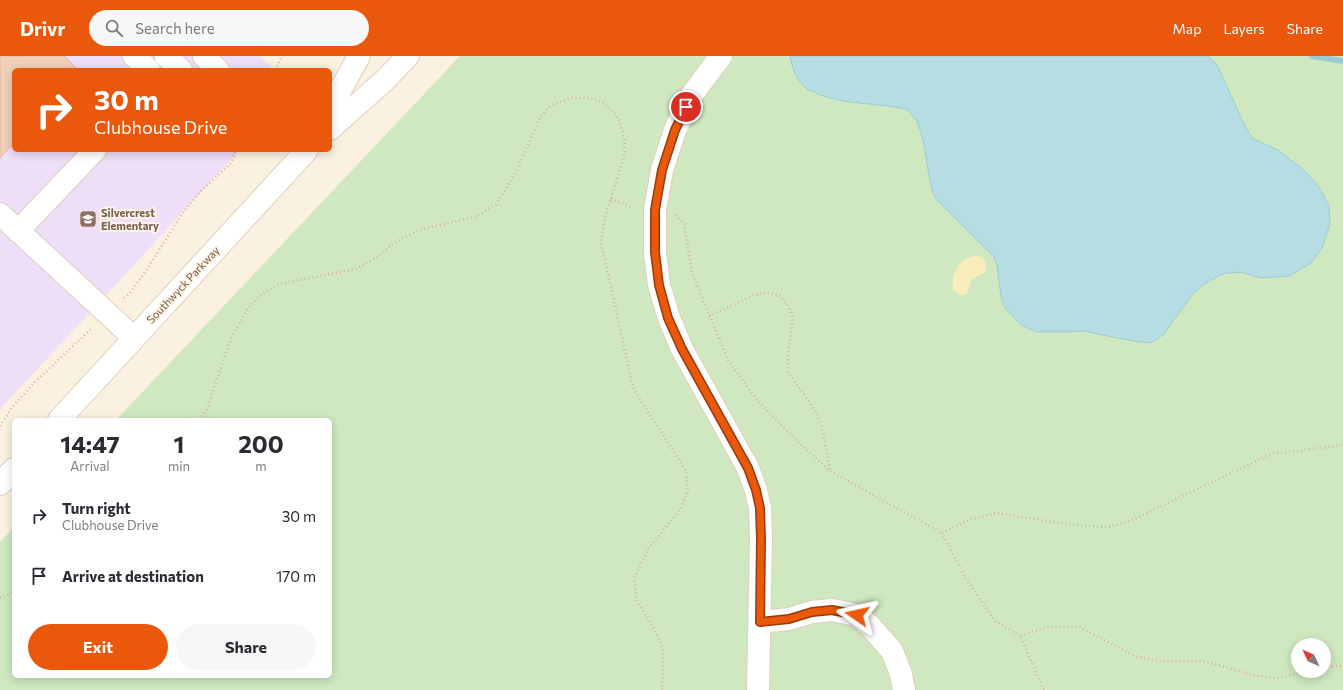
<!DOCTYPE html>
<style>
:root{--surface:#fff;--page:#f7f7f7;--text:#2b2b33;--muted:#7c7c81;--accent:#ea580c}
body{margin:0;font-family:Commissioner,sans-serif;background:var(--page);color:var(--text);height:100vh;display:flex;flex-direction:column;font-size:15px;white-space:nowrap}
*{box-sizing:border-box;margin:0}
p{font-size:13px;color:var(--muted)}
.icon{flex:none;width:22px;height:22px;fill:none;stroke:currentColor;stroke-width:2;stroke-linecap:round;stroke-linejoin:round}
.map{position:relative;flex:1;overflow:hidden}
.drawer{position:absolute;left:12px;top:362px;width:320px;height:260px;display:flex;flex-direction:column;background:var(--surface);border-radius:6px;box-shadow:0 2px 10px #0003}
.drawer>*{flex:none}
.hud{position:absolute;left:12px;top:12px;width:320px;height:84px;border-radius:6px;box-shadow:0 2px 10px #0003;background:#ea580c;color:#fff;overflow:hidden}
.needle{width:26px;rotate:314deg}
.tools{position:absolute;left:1291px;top:582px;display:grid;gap:8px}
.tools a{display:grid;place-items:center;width:40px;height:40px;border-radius:50%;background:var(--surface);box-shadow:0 2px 10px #0003;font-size:20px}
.pin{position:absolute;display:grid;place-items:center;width:34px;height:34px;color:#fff;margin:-17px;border:2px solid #fff;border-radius:50%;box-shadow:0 1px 4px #0007}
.me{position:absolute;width:44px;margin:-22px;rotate:281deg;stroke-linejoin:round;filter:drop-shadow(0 0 3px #0008)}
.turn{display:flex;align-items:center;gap:14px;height:84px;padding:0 16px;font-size:18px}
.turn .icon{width:52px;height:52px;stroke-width:2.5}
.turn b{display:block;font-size:28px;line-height:34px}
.eta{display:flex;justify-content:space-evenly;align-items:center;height:68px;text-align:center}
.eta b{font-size:24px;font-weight:700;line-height:28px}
.button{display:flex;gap:8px;margin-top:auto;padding:8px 16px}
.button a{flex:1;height:46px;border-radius:24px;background:var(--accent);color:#fff;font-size:16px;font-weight:700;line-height:46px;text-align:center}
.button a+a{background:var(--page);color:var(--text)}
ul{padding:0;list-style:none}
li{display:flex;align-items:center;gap:12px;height:60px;padding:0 16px}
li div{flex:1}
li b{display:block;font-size:15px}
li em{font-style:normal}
header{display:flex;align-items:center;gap:24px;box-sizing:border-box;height:56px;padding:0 20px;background:var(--accent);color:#fff}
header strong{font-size:19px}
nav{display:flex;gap:22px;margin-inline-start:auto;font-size:14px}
.search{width:280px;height:36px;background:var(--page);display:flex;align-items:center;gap:10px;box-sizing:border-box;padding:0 14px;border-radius:22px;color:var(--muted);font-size:15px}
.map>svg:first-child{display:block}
.education{fill:#eedef7}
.green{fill:#cfe8c0;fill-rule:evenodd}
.sand{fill:#faedbc}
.water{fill:#b6dce4;stroke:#9dcbd5}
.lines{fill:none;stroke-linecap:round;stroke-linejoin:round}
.stream{stroke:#9dcbd5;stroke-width:6}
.building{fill:#f0d0b9;stroke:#e2b79a}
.minor-casing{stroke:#dfcebd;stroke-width:24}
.path{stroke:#d4b39d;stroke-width:2.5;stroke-dasharray:1 3;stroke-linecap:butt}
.minor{stroke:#fff;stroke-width:22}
.route-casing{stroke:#983908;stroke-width:10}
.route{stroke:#ea580c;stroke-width:7}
.labels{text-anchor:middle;stroke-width:4;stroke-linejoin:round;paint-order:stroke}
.education-label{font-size:11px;font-weight:bold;fill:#785e54;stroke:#fff5e6;text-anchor:start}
.street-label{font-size:11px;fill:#715849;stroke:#fff5e6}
</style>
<header>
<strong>Drivr</strong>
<div class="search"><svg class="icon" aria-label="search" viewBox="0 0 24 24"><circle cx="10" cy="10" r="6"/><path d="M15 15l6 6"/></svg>Search here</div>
<nav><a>Map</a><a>Layers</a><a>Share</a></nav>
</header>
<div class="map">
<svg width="1343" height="634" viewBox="0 0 1343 634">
<rect width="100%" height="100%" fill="#fbf1e1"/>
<path class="education" d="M0,0H260L275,14H14V94H239L113,232L0,353Z"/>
<path class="green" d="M460,0H1343V634H0V486L14,471V620H330V364H116ZM1298,589H1324V615H1298Z"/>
<path class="sand" d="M976,200L982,201L986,206V215L982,218L972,223C967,232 968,249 953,233C951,217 959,202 976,200Z"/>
<path class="water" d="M790,0H1208L1217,9L1244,68L1252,82L1278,94L1305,115L1319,131L1329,150L1330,168L1322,192L1311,207L1289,220L1261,222L1240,216L1222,218L1203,229L1192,239L1164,278L1151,287L1133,285L1083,275L1065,276H1036L1021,269L1005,252L1001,241L997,209L994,201L935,142C926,119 927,87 917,66C914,61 910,57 907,53C878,47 846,49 818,38C815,36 810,35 807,33C798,27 791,10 790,0Z"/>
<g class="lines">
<path class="stream" d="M1312,0L1343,5"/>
</g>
<path class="building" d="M0,0H64L78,14H14V86L0,102Z"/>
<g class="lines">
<defs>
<g id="minor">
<path d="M134,0L149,14"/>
<path d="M166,0L181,14"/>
<path d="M204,0L218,14"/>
<path d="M721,0L691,40L675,74L662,114L655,154V196L659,229L669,262L682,293L748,412L756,434L760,452L761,483L758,634"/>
<path d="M330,53L359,0"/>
<path d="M330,73L385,24L408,0"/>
<path d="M0,158L134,282"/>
<path d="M18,175L95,94"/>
<path d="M59,364L307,94"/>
<path d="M0,428L14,413"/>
<path d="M760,566L789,563L812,556L832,554L857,559L870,570L892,595L901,618L904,634"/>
</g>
</defs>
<use href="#minor" class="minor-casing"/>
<g class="path">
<path d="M275,14L282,0"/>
<path d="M611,143L633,152"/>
<path d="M676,159L684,167L692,217L728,304L757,344L797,385L830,415L942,477"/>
<path d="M124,242L129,238L144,218L182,158L201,135L231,107L236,94"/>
<path d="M709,260L752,240L766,236L780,240L789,251L793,262L788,297V316L816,356L822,371L830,415"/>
<path d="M200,364L207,353L231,282L249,251L262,238L279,228L356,213L375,202L397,185L420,174L477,160L496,148L504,136L517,113L541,60L552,49L572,42H590L601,46L611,53L619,63L625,85L624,101L605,161L601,186L633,332L686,415L688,434L680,454L649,492L634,522L637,545L655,574L663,594L662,634"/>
<path d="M0,370L14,349L35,326L92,272"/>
<path d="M0,542L14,537"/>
<path d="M1020,580L995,565L966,523L942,477L971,463L998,457L1071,469L1110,471L1134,463L1271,398L1343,389"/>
<path d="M1324,611L1343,610"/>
<path d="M1044,634L1020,580L1047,571H1080L1135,600L1158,605H1203L1257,620L1279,622L1306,615"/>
</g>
<use href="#minor" class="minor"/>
</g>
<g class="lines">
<defs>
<path id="route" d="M686,51L675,74L662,114L655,154V196L659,229L668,262L682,293L748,412L756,434L760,452L761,483L760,566L789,563L812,556L832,554L857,559"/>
</defs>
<use href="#route" class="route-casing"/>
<use href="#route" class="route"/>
</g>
<defs>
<symbol id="school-square" viewBox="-11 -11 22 22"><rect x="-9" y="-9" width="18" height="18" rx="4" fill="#8d6e63" stroke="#fff5e6"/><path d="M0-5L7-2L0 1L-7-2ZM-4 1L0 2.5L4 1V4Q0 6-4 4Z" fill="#fff"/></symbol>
</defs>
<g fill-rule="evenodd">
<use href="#school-square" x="78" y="153" width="20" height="20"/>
</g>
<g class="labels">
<g class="education-label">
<text x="101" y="161">Silvercrest<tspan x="101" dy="13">Elementary</tspan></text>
</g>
<g class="street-label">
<text transform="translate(183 229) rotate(-47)" y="4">Southwyck Parkway</text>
</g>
</g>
</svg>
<div class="tools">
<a><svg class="needle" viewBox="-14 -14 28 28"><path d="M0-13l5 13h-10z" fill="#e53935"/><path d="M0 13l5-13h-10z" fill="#7c7c81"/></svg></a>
</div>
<div class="pin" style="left:686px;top:51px;background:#d93025"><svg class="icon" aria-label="arrive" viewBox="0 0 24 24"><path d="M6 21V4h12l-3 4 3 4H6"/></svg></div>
<svg class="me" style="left:857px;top:559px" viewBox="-20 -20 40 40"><path d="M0-17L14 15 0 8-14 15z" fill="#ea580c" stroke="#fff" stroke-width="4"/></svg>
<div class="hud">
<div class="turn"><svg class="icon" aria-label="right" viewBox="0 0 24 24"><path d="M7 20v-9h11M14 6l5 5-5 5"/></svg><div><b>30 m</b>Clubhouse Drive</div></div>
</div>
<section class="drawer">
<div class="eta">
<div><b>14:47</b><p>Arrival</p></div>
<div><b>1</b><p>min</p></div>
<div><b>200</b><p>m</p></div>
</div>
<ul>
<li><svg class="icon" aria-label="right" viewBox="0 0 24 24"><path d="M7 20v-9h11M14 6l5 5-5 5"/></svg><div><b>Turn right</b><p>Clubhouse Drive</p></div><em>30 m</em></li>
<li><svg class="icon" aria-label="arrive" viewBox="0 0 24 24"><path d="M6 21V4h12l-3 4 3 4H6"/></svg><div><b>Arrive at destination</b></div><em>170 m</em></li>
</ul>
<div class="button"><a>Exit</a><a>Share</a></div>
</section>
</div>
